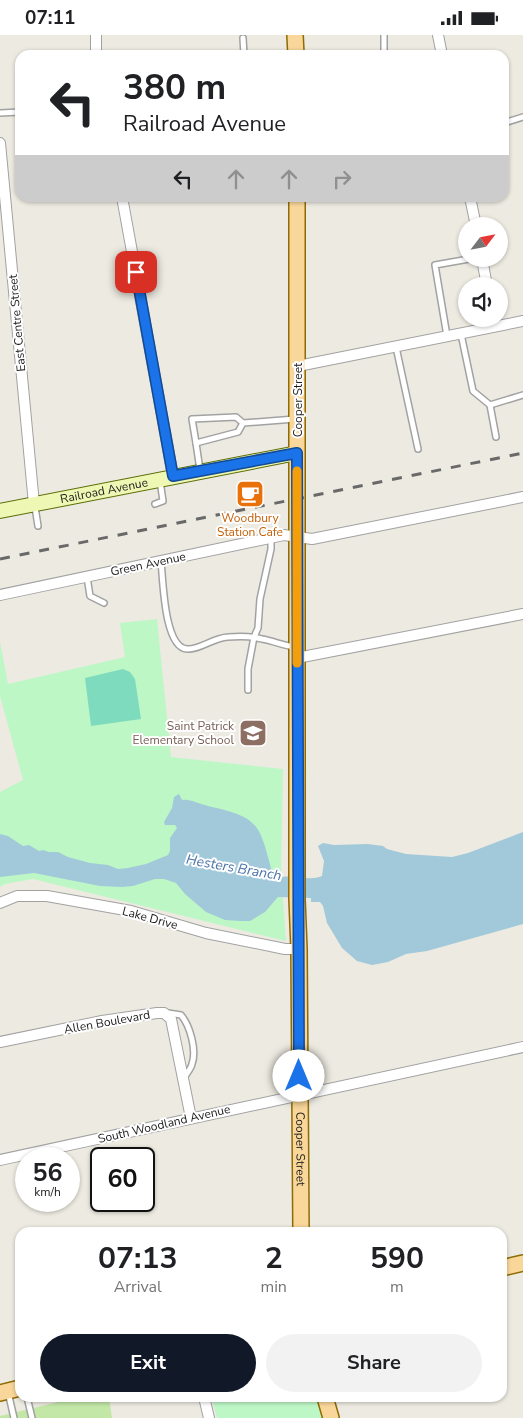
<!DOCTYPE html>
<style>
:root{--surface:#fff;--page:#f2f2f2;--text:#202124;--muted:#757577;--accent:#111827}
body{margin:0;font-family:"Nunito Sans",sans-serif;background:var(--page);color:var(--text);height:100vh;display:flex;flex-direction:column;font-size:19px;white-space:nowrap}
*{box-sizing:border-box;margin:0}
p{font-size:16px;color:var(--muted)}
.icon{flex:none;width:28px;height:28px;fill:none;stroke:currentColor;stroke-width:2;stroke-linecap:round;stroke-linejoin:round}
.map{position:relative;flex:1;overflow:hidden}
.drawer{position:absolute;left:15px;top:1192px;width:492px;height:175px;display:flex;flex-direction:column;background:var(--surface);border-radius:15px;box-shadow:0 1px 4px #0004}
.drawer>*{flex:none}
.banner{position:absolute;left:15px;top:15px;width:494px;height:152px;border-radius:15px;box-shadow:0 1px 4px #0004;background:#fff;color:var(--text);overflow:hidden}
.needle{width:32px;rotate:58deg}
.tools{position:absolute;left:458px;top:182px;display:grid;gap:10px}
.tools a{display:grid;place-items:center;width:50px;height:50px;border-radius:50%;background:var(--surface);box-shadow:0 1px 4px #0004;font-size:25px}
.speed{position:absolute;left:15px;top:1112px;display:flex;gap:10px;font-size:25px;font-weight:700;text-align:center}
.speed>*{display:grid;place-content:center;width:65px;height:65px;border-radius:50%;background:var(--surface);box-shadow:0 1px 4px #0004;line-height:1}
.speed small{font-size:12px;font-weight:400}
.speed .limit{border:2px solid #111;border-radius:8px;background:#fff;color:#111}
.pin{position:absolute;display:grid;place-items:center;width:42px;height:42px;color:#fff;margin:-21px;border-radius:10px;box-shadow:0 2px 8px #0006}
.me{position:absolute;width:55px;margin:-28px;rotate:0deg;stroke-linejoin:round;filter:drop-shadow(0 0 4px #0008)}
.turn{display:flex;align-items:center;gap:18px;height:105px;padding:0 25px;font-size:22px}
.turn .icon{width:65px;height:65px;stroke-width:2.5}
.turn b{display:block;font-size:35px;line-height:42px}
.lanes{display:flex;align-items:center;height:48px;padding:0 25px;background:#0003;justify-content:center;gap:25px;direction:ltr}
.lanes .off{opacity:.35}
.eta{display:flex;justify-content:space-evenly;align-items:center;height:85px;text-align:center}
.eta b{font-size:30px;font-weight:700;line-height:35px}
.primary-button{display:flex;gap:10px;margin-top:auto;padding:10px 25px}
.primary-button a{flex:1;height:58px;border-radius:30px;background:var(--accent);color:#fff;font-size:20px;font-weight:700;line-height:58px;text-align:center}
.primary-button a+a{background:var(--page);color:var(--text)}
.status{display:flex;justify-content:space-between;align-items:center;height:35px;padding:0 25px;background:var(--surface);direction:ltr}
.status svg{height:14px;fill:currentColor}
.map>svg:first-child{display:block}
.grass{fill:#c2e7a7}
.park{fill:#bdf7c6}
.pitch{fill:#7fdbbe}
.water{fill:#a2c9da}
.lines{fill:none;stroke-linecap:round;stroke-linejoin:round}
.lane-casing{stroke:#a2a2a2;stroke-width:8}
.street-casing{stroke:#a2a2a2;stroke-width:12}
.secondary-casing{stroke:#5b6e07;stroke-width:16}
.primary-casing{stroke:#8f6b03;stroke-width:18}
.lane{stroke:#fff;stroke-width:5}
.street{stroke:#fff;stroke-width:10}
.secondary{stroke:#eff7b4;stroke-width:14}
.primary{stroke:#f9d699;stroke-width:15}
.rail{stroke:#696969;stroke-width:3;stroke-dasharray:10 10;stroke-linecap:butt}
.route-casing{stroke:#114b97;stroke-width:12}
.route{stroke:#1a73e8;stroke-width:9}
.slow{stroke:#f59e0b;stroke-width:9}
.labels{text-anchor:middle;stroke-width:4;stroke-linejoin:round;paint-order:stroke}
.street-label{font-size:12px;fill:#1b1b1b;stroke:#fff}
.food-label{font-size:12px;fill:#c56008;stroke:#fff}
.education-label{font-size:12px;fill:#785e54;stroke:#fff;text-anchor:end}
.water-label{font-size:14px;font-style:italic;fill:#4b73a8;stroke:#fff}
</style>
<div class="status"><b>07:11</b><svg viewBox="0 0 49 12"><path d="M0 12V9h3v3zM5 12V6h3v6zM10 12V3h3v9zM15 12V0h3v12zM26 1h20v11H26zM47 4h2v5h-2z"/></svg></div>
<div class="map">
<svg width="523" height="1383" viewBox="0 0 523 1383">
<rect width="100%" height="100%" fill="#edeae1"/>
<path class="grass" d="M109,1362L112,1383H0V1381L75,1363Z"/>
<g class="park">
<path d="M157,584L171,722L283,734L281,838L286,906L33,844L5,849L0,852V757L23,745L0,661V607L8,649L125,622L120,588Z"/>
<path d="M212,1363H318L324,1383H217Z"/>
</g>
<path class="pitch" d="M123,634L130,637L135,644L141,684L91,691L85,643Z"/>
<path class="water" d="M179,759L182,765C191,764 199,769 208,771C262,783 259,790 273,840L279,843C292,838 308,847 322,841L324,826L318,811L323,808L334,810L368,809L383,811L387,814L406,819L452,822L468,818L523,797V889L427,916L406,919L388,927L372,930L357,926L342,913L327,888L323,871L320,867H311V863L278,862L265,877L250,886H240L225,885L206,877L185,859L176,848L164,844H155L133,851L122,852L100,851L34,838L0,842V799L8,801L23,811L29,810L39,816L43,815L49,817H58L68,822L90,828L108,830L118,834L128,833L146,829L168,820L170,816V803L177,793L175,790H165L164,787L172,773L174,762Z"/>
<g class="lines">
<defs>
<g id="lane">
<path d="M384,0V20"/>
<path d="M243,3L244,20"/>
<path d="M0,78L20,77"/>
<path d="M504,88L523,82"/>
<path d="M461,299L473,356L490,370"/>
<path d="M447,301L435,230L469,224"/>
<path d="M396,312L418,414"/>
<path d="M496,402L490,370L523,360"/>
<path d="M196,408L192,384L236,382L243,388"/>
<path d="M200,435L196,408L238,397L243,388L295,384"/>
<path d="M155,469L163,466L160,446"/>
<path d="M35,472L38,491"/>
<path d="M161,526C163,544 164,613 187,614C200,615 212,603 228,602C239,601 251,601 262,604C274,606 284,611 296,612"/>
<path d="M87,542L90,561L104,568"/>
<path d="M248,655V634L254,602L258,593L260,564L271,514V503"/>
<path d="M168,978L181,980C190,991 197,1015 192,1029C191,1034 186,1039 184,1043"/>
<path d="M8,1357L14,1383"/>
<path d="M27,1362L32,1383"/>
</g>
<g id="street">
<path d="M96,0V20"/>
<path d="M438,0L442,20"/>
<path d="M0,108L34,469"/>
<path d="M122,162L173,441"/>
<path d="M470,162L476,191"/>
<path d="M482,224L487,251"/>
<path d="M298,331L523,286"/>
<path d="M0,560L284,500L312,504L523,462"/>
<path d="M297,623L523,579"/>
<path d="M0,868L17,861H47L131,876L206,898L285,914H299"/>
<path d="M0,1007L102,986L157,978H164L171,984L191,1083"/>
<path d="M0,1125L523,1012"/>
<path d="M204,1362L209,1383"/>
</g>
<g id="secondary">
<path id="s1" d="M0,476L297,418"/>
</g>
<g id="primary">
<path d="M295,0L296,20"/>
<path id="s2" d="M297,162V864L299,914L301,1198"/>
<path d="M502,1233L523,1228"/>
<path d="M0,1358L20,1353"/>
<path d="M325,1362L331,1383"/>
</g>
</defs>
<use href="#lane" class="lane-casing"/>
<use href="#street" class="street-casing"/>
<use href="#secondary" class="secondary-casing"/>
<use href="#primary" class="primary-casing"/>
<use href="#lane" class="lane"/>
<use href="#street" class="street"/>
<use href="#secondary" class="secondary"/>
<use href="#primary" class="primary"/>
<path class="rail" d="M0,524L523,418"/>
</g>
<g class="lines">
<defs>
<path id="route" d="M136,237L173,441L297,418L299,1041"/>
</defs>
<use href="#route" class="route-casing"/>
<use href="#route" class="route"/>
<path class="slow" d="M297,628V436"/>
</g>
<defs>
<symbol id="cafe-square" viewBox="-11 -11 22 22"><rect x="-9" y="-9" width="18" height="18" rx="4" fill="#e8710a" stroke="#fff"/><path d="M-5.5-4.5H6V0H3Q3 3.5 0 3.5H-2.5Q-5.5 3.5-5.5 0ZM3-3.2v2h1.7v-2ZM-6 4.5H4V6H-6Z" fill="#fff"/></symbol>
<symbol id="school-square" viewBox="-11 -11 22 22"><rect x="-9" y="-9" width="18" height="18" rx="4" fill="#8d6e63" stroke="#fff"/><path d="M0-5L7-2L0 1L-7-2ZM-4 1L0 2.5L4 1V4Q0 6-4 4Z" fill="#fff"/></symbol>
</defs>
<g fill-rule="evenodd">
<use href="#cafe-square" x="234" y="443" width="32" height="32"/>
<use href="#school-square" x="237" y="682" width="32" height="32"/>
</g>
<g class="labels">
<g class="street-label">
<text transform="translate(17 288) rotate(-95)" y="4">East Centre Street</text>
<text transform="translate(298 365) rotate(-90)" y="4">Cooper Street</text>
<text dy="4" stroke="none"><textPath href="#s1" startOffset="106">Railroad Avenue</textPath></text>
<text transform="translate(148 529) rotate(-12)" y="4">Green Avenue</text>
<text transform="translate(150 883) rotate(15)" y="4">Lake Drive</text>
<text transform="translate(107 987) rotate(-10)" y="4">Allen Boulevard</text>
<text transform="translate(164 1089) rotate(-13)" y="4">South Woodland Avenue</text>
<text dy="4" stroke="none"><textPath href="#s2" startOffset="952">Cooper Street</textPath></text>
</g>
<g class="food-label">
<text x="250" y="487">Woodbury<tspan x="250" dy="14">Station Cafe</tspan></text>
</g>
<g class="education-label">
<text x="234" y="695">Saint Patrick<tspan x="234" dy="14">Elementary School</tspan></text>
</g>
<g class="water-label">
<text transform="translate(234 832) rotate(10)" y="5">Hesters Branch</text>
</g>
</g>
</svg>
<div class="tools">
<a><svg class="needle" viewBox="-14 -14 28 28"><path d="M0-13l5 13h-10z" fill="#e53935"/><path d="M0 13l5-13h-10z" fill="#757577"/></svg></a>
<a><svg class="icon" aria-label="sound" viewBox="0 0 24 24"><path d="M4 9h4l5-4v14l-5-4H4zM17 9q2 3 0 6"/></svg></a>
</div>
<div class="speed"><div>56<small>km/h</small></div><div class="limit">60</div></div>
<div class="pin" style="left:136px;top:237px;background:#d93025"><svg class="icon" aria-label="arrive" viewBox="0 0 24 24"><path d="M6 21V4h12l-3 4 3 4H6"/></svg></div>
<svg class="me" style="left:299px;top:1041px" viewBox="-20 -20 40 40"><circle r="19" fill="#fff"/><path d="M0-13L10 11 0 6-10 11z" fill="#1a73e8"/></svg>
<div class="banner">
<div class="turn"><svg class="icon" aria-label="left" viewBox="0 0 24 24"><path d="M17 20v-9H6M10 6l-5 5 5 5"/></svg><div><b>380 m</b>Railroad Avenue</div></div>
<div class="lanes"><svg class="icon" aria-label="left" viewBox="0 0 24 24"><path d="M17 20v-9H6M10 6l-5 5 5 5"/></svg><svg class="icon off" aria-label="ahead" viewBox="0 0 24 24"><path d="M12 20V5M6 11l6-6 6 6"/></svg><svg class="icon off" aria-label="ahead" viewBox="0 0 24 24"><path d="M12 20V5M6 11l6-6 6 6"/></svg><svg class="icon off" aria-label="right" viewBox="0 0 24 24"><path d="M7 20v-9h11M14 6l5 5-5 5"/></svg></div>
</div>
<section class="drawer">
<div class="eta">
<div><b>07:13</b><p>Arrival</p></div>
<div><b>2</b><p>min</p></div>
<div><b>590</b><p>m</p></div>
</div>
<div class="primary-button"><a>Exit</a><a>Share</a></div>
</section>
</div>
